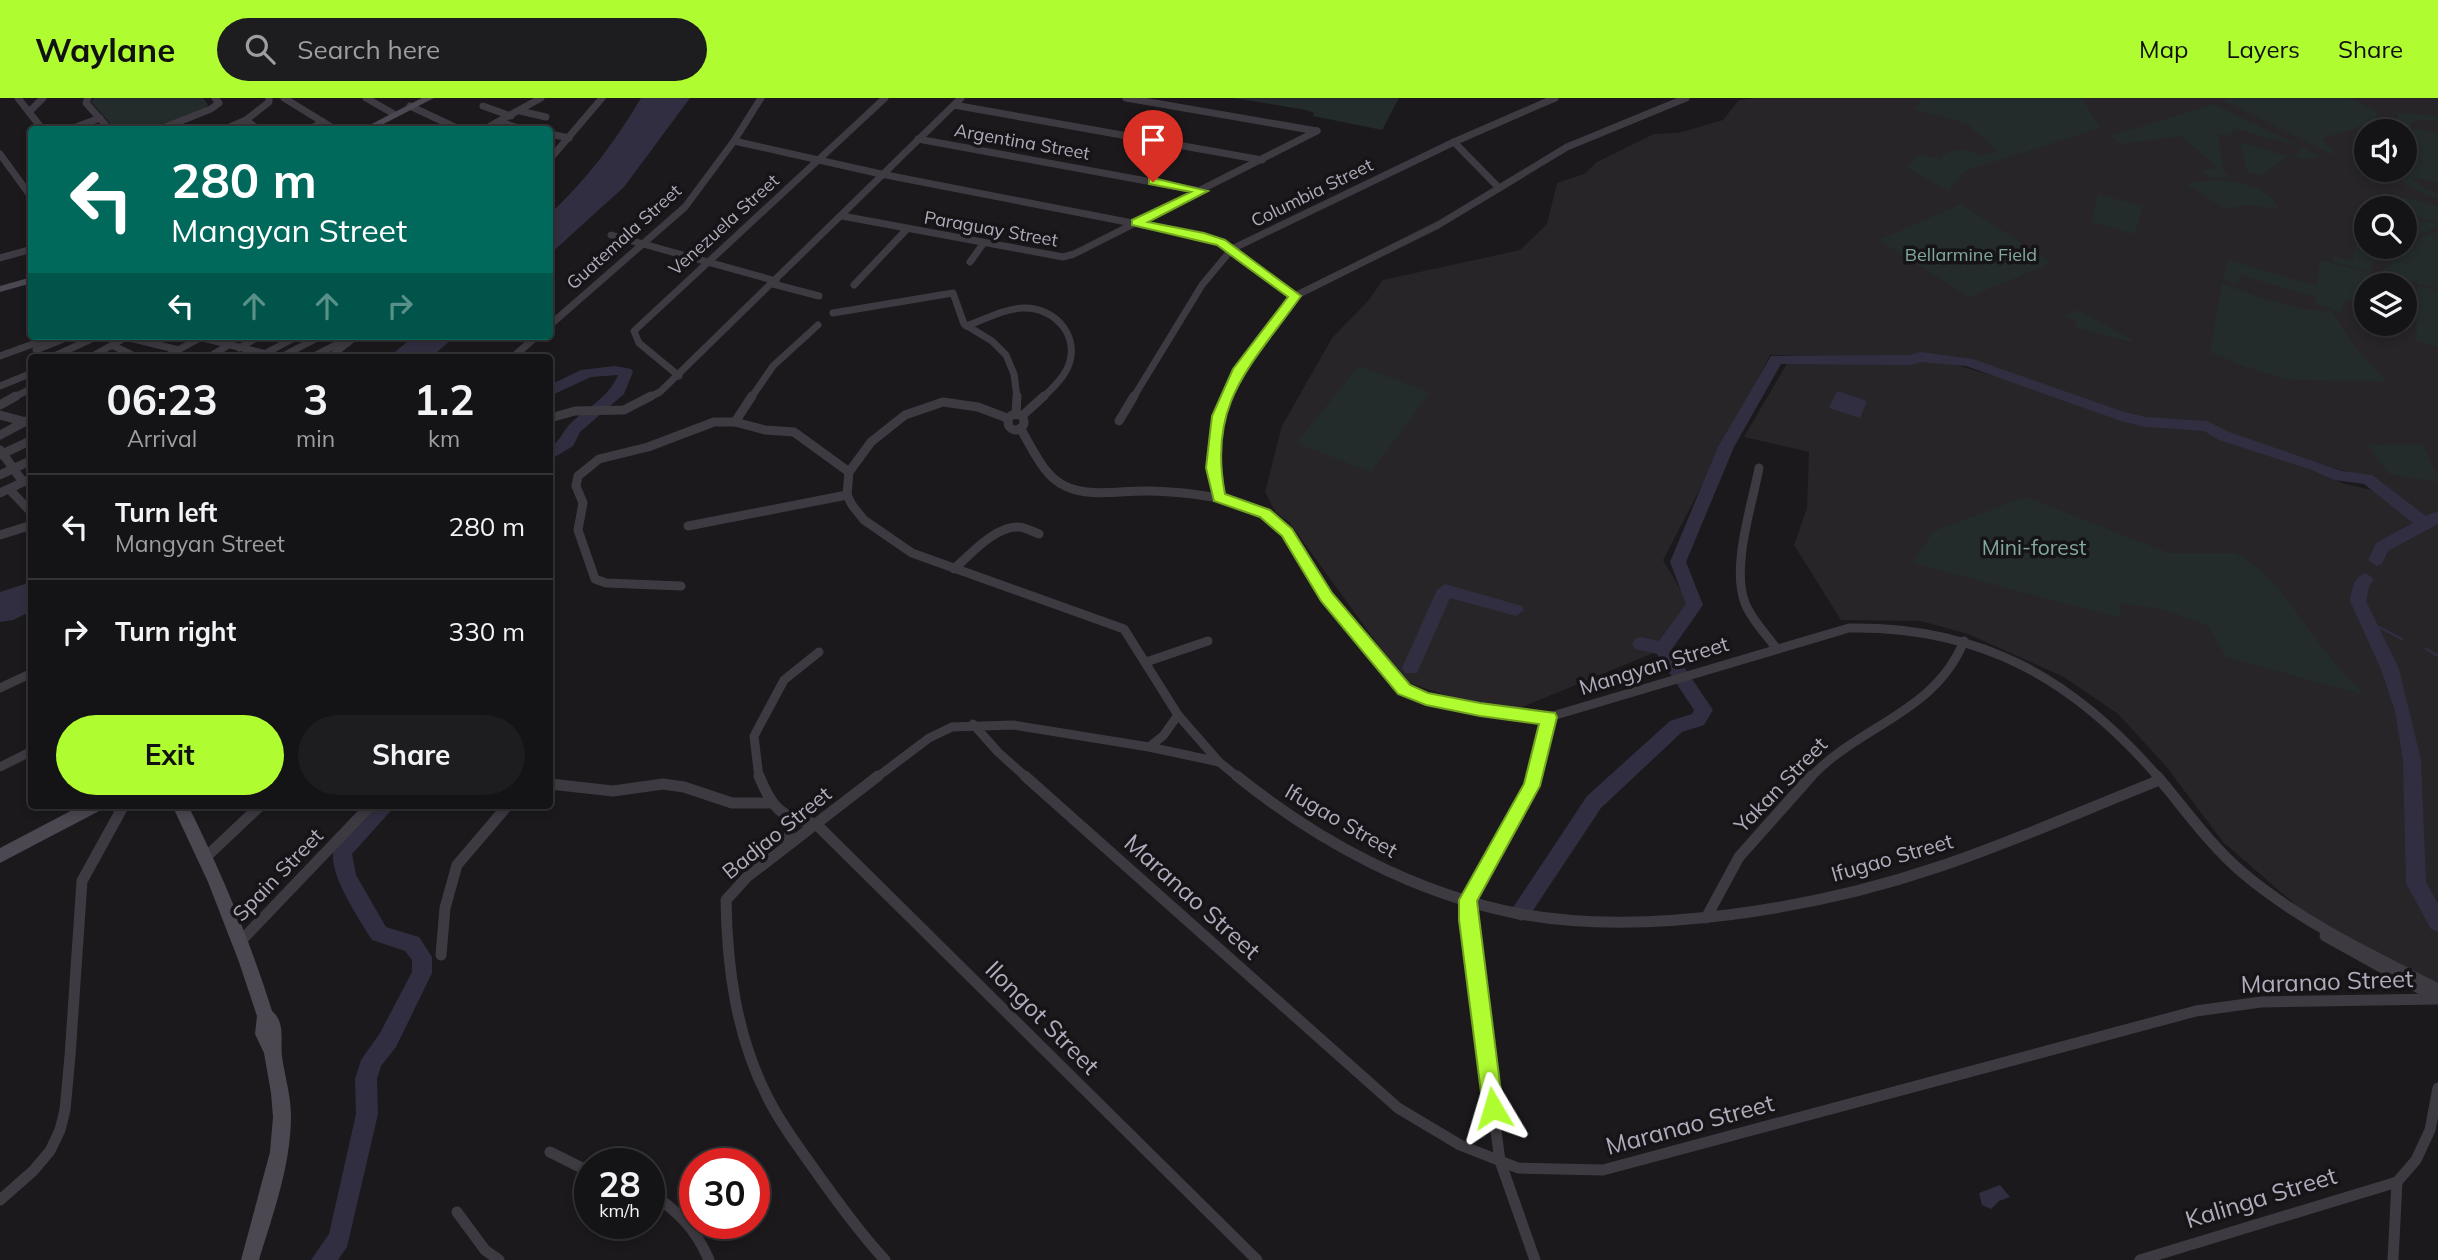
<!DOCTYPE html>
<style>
:root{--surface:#141315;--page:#1d1c1e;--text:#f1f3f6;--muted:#9d9ea0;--line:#333234;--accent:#affc31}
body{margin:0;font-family:Mulish,sans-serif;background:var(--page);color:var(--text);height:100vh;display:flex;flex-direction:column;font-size:26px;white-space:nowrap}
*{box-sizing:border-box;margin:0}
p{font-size:23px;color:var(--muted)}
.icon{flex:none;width:38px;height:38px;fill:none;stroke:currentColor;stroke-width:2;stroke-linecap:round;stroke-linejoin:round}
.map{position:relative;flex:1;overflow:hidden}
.panel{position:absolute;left:28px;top:256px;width:525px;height:455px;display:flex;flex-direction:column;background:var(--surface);border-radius:7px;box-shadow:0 4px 10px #0003,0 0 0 2px var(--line)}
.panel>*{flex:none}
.guide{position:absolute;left:28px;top:28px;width:525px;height:214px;border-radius:7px;box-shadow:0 4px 10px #0003,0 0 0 2px var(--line);background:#00695c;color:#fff;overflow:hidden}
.fabs{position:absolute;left:2354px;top:21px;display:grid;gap:14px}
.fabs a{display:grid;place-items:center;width:63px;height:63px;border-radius:50%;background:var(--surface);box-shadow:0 4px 10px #0003,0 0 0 2px var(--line);font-size:35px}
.speed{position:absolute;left:574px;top:1050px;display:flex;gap:14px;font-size:35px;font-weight:700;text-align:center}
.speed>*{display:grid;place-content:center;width:91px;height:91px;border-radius:50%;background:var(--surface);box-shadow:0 4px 10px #0003,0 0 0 2px var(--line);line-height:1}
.speed small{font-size:18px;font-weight:400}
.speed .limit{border:10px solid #d22;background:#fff;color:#111}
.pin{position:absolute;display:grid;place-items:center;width:60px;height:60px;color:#fff;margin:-72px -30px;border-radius:50% 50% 50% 0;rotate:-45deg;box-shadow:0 0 7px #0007}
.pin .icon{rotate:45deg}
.me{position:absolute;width:77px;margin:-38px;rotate:353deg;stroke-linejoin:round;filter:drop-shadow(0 0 5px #0008)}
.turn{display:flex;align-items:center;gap:24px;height:147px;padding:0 28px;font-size:32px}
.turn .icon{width:91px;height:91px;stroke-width:2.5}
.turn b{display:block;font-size:49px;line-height:60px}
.lanes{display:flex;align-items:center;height:66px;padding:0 28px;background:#0003;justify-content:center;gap:35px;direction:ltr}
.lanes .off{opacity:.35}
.eta{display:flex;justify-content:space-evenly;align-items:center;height:119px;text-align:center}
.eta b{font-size:42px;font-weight:700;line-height:49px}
.primary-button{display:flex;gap:14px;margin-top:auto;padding:14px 28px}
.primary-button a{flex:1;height:80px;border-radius:42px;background:var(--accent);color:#111;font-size:28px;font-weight:700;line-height:80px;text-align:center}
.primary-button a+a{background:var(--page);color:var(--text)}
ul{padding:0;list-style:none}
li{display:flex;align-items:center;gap:21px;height:105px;padding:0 28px;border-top:2px solid var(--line)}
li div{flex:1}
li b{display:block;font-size:26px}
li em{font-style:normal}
header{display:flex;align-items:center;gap:42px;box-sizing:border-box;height:98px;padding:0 35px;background:var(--accent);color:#111}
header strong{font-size:33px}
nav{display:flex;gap:38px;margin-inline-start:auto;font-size:24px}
.search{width:490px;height:63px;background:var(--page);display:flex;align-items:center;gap:18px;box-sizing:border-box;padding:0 24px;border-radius:38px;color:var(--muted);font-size:26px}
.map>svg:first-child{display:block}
.built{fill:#282529;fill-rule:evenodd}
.green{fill:#232c2b}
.water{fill:#312e41}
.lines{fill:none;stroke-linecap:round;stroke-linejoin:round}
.stream{stroke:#312e41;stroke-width:2.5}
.river{fill:#312e41;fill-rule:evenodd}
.street-far2{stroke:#3e3a41;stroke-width:7}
.street-far1{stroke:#3e3a41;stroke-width:9}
.street{stroke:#3e3a41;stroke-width:11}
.secondary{fill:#4c4851;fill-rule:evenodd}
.route{fill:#affc31;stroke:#72a420;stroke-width:2}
.labels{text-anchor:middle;stroke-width:7;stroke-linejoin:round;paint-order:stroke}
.far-street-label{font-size:18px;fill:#b2abbc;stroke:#161417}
.far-park-label{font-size:18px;fill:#81a89f;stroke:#161417}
.park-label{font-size:21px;fill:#81a89f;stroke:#161417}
.street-label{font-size:21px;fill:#b2abbc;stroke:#161417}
.near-street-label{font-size:24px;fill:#b2abbc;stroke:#161417}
</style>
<header>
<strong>Waylane</strong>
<div class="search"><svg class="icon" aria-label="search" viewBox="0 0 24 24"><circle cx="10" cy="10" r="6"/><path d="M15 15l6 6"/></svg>Search here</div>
<nav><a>Map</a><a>Layers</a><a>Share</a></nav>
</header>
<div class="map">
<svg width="2438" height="1162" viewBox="0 0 2438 1162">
<rect width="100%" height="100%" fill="#1b191c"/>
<path class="built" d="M1754,0H2438V414L2426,421L2419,419L2378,384L2232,337L2211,327L2191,322L2139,321L2164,328L2208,332L2263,356L2309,368L2342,385L2380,394L2424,427L2431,429L2438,425V888L2304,814L2223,744L2165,667L2118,616L2064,579L1968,536L1921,523L1841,522L1794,447L1807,410L1809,354L1744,339L1789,262L1946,264L2113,313L1992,273L1967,262L1916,257L1907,261L1770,257L1663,462L1689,506L1663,551L1520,610L1496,609L1462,602L1405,584L1289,424L1276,415L1265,394L1282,328L1332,240L1368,203L1383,182L1520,152L1547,126L1557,85L1584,76L1597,64L1654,36L1678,35L1723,22L1739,2ZM2366,33H2404V72H2366ZM2366,110H2404V149H2366ZM2366,187H2404V226H2366Z"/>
<g class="green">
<path d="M94,0H203L208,7L204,11L152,31L116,32L91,4Z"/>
<path d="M1234,0H1399L1382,32L1313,18L1314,15L1306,12Z"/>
<path d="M1922,0H2082L2100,30L1965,73L1948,93L1906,69L1919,56L1942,61L1943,57C1955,51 1968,49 1979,58L1997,53L1967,26L1915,11Z"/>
<path d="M2230,0H2351L2377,14L2376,24L2324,40L2323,43L2333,53V57L2222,2Z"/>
<path d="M2214,6L2322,59L2303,61L2292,56H2300L2301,49L2233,30L2232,38L2218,36L2223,72L2229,79H2211L2202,72L2218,70L2181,38L2121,46L2110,38Z"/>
<path d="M2398,15L2438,18V22H2417L2411,26L2405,74L2409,78L2414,30L2438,35V85L2409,78L2424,90L2438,96V101L2410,90L2393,74V72H2404V33H2397Z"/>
<path d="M2240,44L2288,58L2261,78L2247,74Z"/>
<path d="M2211,82C2236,83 2267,87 2279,111L2247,107L2225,111L2186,86Z"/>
<path d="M2098,96L2143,108L2135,136L2091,124Z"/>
<path d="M2401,98L2438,108V124L2418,119Z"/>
<path d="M1961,106L2050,163L2044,168L1969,199L1879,142Z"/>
<path d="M2404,120L2438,126V128L2405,145Z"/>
<path d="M2438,133V191L2398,180L2397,187H2381L2382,173L2422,139Z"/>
<path d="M2366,144V149H2399L2372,167L2371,173L2333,164L2334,159L2353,163L2355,147Z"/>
<path d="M2228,162L2317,188L2320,162L2371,175V187H2366V207L2344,202L2342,214L2315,206L2316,199L2240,177L2237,186L2223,182Z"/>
<path d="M2222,185C2256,199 2295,213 2332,213L2354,247L2386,283L2292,282L2245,269L2210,254Z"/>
<path d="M2418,188L2438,193V249L2416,243Z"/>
<path d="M2078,212L2131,241V244L2075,229L2076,222L2063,218Z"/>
<path d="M1359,268L1430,294L1371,374L1296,345Z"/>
<path d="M2421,346C2429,355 2429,366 2438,375V384L2389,376L2368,347Z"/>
<path d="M2026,399L2169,455H2235C2273,475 2295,513 2320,547C2333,565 2350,580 2364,597L2226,559L2208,528L2166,512L2121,505L2120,520L1912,465L1934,433Z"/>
</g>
<g class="water">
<path d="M641,0H690L624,89L550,156V116C587,81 615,44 641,0Z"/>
<path d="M414,238H456L431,259H389Z"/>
<path d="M1837,293L1867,303L1860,320L1829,310Z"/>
<path d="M31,484V513L13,522L0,524V494Z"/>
<path d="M2000,1087L2010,1099L1999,1103L1991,1111L1982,1107L1979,1095Z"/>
</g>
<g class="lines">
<g class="stream">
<path d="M2369,524L2402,541"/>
<path d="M2426,551L2438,558"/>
</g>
<g class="river">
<path d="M1921,254L1973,261L2124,314L2146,319L2207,323L2229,334L2342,373L2372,377L2426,418L2438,413V426L2388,453L2382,466L2376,468L2368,462L2376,445L2413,425L2364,386L2334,382L2312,372L2219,342L2204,333L2146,329L2121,323L1966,268L1921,264L1911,267L1781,266L1734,349L1686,464L1703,507L1672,551L1713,612L1704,627L1682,634L1601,710L1528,820L1521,823L1514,820L1511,814L1514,808L1587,698L1670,623L1692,616L1694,612L1657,556L1635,551L1632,546L1635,541L1641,539L1659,543L1686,506L1670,464L1718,349L1771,258L1910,257Z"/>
<path d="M615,268L631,271L633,274L624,296L580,334L573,348L550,362V350C561,342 562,334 571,325C588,309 609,299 618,277L591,279L550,298V287L581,272Z"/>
<path d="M2366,475L2374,481L2369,489L2366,503L2399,571L2421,662L2426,784L2438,806V834L2431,831L2406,785L2403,662L2395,613L2381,571L2350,503C2352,492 2353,479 2366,475Z"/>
<path d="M1445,486L1522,508L1524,512L1516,518L1450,500L1417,575H1405L1402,570L1437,492Z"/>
<path d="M375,707H396L352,756L356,777L386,829L419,839L432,859V875L396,949L381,968L377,981L378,1016L347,1149L338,1162H311L329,1136L356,1016L355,981L361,962L380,935L412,874V862L405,853L372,842C360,822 324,771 335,748Z"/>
</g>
<g class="street-far2">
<path d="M18,0L43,32"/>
<path d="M88,0L86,5L110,32"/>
<path d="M284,0L336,32"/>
<path d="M366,0L394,16"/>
<path d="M1126,0L1317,33"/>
<path d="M954,7L1262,62"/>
<path d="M410,8L461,32"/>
<path d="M483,8L511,18"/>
<path d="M520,13L546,19"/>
<path d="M29,14L43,0"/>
<path d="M246,22L259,32"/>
<path d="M500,24L525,32"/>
<path d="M68,32L100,20"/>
<path d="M158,32L211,11L219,5L215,0"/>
<path d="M223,32L246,22L269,4V0"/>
<path d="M308,32L323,24"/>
<path d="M483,32L541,0"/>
<path d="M550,36L569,40"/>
<path d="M918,41L1201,93"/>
<path d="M734,43L881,76L1204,139L1226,148L1295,198"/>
<path d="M1454,44L1499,90"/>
<path d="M0,56L32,100"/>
<path d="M550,61L602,0"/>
<path d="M842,118L1063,159L1074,156L1317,33"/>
<path d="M611,137L776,183"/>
<path d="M0,160L32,151"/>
<path d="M970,164L983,146"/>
<path d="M773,186L819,198"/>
<path d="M854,187L906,132"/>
<path d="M833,215L953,195L964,226L992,243L1006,257L1014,276L1017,300"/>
<path d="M550,227L685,109L734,43L761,0"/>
<path d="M966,228C984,222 1003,211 1023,210C1056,209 1082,240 1067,271C1061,283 1051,292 1042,300"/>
<path d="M121,238L179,252"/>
<path d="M195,238L278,259"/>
<path d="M112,247L136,259"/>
<path d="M239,250L260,238"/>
<path d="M36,252L71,238"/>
<path d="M266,255L298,238"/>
<path d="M0,258L55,238"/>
<path d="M52,259L98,238"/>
<path d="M91,259L128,238"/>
<path d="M165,259L202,239"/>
<path d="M209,259L227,248"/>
<path d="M281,259L321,238"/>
<path d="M312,259L343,243L348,245"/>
<path d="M330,259L356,238"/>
<path d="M513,259L537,238"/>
<path d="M679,278L639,245L634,233L885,0"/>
<path d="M0,288L32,275"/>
<path d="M13,300L32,290"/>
<path d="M648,300L660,294L961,0"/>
<path d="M751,300L773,268L818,227"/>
<path d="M1133,300L1202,187L1232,151L1454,44L1555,0"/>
<path d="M1227,300L1239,271L1295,198L1438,127L1567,49L1686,0"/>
</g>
<g class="street-far1">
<path d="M0,307L16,298"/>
<circle cx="1016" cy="324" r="8"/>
<path d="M0,317L26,324"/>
<path d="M1016,317L1017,298"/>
<path d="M1022,318L1044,298"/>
<path d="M550,320L575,313L624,312L651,298"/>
<path d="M1007,320L978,309L943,304L905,317L871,344L849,374L847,397L852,407L864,422L912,455L1124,531L1178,617L1219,664L1239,680"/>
<path d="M1119,323L1134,298"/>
<path d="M735,324L752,298"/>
<path d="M1020,330C1032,349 1043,378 1065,388C1089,400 1123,392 1149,393C1187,394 1228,398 1263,414C1294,429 1308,471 1326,498C1349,531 1378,561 1404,592L1414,597L1512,618L1549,619L1849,530C1981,528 2074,581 2159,680"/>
<path d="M0,337L32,320"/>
<path d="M0,352L23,384"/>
<path d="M0,357L32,342"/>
<path d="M1759,370C1752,407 1731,469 1745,505C1751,521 1766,536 1776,550"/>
<path d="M0,377L32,362"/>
<path d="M9,391L32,415"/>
<path d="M0,395L32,380"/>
<path d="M1219,399C1212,365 1213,331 1227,298"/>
<path d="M688,428L847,397"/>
<path d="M0,437L32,427"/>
<path d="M954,471C970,457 995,428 1018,429C1025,429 1033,434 1039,436"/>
<path d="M681,488L606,485L595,481L578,432L583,405L576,388L578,378L599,361L648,349L714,324H735L765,332L794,334L849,374"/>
<path d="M1146,564L1208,543"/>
<path d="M0,590L32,575"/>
<path d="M973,626L998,654L1027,680"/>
<path d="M1149,649L1163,638L1178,617"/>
<path d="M0,669L32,653"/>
<path d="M759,680L754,638L784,582L819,554"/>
<path d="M876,680L929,640L952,629L1013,627L1149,649L1219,664"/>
<path d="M1534,680L1549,619"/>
<path d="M1810,680C1859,627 1935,615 1964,543"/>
</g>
<g class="street">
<path d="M759,678C772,710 781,720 816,726L1257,1162"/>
<path d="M878,678L747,779L726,802C727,869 736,937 767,998C781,1027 801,1052 819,1078C840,1107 861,1136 885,1162"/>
<path d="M1025,678L1398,1010L1460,1047L1518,1070L1603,1072L2196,913L2261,904L2438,901"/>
<path d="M1237,678C1319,744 1416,796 1520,816C1647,839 1817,810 1938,769C2013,744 2086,711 2160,682"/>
<path d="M1534,678L1532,688L1468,802V822L1500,1063L1535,1162"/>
<path d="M2157,678C2185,711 2210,747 2243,775C2301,824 2371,857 2438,891"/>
<path d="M550,686L613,693L663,686L684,689L732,705H771"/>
<path d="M788,746L791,722"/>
<path d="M206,759L261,707"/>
<path d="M1706,820L1739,759L1811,678"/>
<path d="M2325,838L2437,900"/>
<path d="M241,843L371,707"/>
<path d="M441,857L445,810L457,767L508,707"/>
<path d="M550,1054L590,1074"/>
<path d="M649,1094C677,1112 696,1131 709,1162"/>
<path d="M0,1102L33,1073L50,1053L60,1032L65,1012L70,958L82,783L124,707"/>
<path d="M457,1114L485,1152L499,1162"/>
<path d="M2140,1162L2397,1084"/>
<path d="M2393,1162L2397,1084L2416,1062L2430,1032L2438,990"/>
</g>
<g class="secondary">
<path d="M422,0H434L372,32H360Z"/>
<path d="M32,179V185L0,194V188Z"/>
<path d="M82,707H104L101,712L0,765V750Z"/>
<path d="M172,707H188C221,774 250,842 272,913C286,925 280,943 282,959C285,979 291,998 291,1018C291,1067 273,1116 259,1162H241L270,1054L273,1019L271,995L264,955L255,936L257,918L239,864L208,784Z"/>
</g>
</g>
<path class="route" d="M1153,80L1208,93L1148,124L1204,135L1225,142L1301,198C1252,267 1207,304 1225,396L1270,412L1292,431L1332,495L1410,587L1428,595L1480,605L1555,615L1557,619L1540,688L1477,803L1503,1010L1500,1017L1493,1019L1486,1017L1483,1010L1459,822V802L1524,686L1539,626L1480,618L1426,607L1398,596L1321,503L1282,438L1260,419L1214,403L1206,370L1212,318L1233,271L1288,199L1217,147L1132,127V122L1191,94L1149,86V81Z"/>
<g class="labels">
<g class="far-street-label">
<text transform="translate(1022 44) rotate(10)" y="6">Argentina Street</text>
<text transform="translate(1312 95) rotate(-26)" y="6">Columbia Street</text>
<text transform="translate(724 127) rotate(-42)" y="6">Venezuela Street</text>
<text transform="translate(991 131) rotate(10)" y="6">Paraguay Street</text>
<text transform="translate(624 139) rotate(-42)" y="6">Guatemala Street</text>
</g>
<g class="far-park-label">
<text x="1971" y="163">Bellarmine Field</text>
</g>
<g class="park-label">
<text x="2034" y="457">Mini-forest</text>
</g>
<g class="street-label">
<text transform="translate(1654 568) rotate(-17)" y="7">Mangyan Street</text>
<text transform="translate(1781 687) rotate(-46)" y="7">Yakan Street</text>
<text transform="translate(1341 723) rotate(30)" y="7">Ifugao Street</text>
<text transform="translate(777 735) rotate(-39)" y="7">Badjao Street</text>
<text transform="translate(1892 760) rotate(-16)" y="7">Ifugao Street</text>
<text transform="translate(278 777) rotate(-46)" y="7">Spain Street</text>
</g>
<g class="near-street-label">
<text transform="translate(1192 799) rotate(42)" y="8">Maranao Street</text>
<text transform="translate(2327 884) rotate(-2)" y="8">Maranao Street</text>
<text transform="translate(1042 920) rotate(45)" y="8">Ilongot Street</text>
<text transform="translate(1690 1027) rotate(-15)" y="8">Maranao Street</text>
<text transform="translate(2261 1100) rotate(-17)" y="8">Kalinga Street</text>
</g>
</g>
</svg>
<div class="fabs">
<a><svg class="icon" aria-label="sound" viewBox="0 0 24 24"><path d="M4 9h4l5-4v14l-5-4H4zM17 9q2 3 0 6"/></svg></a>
<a><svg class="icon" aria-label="search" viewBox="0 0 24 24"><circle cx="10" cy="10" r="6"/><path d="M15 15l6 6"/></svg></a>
<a><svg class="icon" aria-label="layers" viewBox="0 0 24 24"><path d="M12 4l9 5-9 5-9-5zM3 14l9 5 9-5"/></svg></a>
</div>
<div class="speed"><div>28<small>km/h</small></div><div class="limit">30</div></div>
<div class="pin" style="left:1153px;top:84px;background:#d93025"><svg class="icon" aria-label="arrive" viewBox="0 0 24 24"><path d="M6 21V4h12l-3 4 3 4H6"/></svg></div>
<svg class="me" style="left:1493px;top:1010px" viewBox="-20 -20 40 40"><path d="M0-17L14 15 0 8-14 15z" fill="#affc31" stroke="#fff" stroke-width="4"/></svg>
<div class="guide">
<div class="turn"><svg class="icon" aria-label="left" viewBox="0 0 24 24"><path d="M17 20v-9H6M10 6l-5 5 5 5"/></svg><div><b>280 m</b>Mangyan Street</div></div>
<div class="lanes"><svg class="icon" aria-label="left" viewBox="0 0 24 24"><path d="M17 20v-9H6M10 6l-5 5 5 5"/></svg><svg class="icon off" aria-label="ahead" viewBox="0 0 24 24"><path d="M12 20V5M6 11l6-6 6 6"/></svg><svg class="icon off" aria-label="ahead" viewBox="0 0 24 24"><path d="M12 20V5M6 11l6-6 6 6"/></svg><svg class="icon off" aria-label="right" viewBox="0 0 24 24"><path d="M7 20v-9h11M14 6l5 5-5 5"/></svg></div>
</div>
<section class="panel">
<div class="eta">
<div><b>06:23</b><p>Arrival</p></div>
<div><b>3</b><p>min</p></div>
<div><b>1.2</b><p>km</p></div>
</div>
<ul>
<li><svg class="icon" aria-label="left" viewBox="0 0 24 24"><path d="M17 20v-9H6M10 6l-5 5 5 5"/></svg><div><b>Turn left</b><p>Mangyan Street</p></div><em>280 m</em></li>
<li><svg class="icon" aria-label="right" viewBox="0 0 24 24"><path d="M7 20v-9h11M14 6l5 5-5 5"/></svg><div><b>Turn right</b></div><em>330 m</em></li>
</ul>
<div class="primary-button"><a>Exit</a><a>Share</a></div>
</section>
</div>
